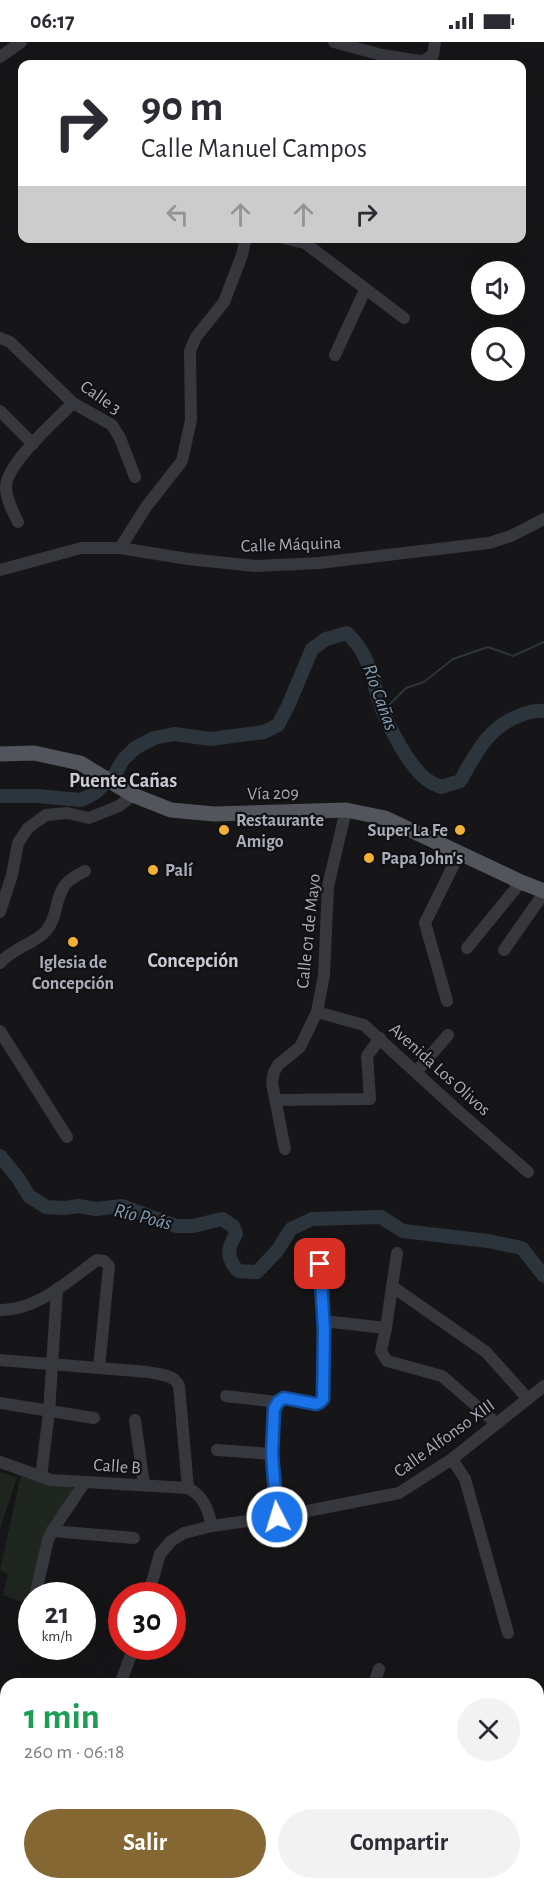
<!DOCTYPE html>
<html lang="es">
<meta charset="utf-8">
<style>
:root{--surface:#fff;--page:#f2f2f3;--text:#2b2b33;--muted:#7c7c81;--accent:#856733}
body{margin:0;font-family:"Alegreya Sans",sans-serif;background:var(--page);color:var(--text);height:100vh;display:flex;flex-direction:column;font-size:22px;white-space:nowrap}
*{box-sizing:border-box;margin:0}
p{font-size:20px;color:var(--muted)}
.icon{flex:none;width:33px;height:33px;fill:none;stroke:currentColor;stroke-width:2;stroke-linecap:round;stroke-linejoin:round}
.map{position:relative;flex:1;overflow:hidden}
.panel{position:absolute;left:0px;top:1636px;width:544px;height:212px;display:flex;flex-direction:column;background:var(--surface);border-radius:18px 18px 0 0;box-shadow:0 6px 24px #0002}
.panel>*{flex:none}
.banner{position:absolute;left:18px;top:18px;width:508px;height:183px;border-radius:12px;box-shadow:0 6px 24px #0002;background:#fff;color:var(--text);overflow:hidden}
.buttons{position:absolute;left:471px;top:219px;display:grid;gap:12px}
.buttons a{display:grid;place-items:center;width:54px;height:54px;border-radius:50%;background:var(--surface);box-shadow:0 6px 24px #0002;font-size:30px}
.speed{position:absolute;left:18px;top:1540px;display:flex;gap:12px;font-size:30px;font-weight:700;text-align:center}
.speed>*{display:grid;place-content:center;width:78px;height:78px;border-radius:50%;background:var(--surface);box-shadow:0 6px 24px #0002;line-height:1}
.speed small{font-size:15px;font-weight:400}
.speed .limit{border:9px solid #d22;background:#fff;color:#111}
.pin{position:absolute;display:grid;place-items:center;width:51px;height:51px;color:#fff;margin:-26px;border-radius:12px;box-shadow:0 3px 9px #0006}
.me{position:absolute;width:66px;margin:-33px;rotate:355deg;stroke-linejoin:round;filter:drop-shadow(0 0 4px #0008)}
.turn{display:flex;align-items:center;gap:21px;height:126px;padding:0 24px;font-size:27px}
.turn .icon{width:78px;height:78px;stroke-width:2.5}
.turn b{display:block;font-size:42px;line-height:51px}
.lanes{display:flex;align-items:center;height:57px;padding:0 24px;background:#0003;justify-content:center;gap:30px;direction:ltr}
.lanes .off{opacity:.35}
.round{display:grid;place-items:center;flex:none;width:63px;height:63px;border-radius:32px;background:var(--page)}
.headline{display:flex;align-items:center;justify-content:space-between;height:102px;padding:0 24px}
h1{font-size:36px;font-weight:600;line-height:45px;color:#1e9e55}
.action{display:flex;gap:12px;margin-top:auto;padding:12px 24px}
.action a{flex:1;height:69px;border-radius:36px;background:var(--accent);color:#fff;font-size:24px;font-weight:600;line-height:69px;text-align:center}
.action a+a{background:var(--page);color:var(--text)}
.status{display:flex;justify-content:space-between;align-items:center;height:42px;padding:0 30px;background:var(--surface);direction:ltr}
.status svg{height:16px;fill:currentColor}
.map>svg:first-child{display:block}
.green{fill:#1e261f}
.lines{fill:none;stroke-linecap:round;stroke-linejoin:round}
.stream{stroke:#2c353c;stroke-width:2}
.river{stroke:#2c353c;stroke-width:14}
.minor{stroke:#37383d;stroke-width:12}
.major{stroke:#53555c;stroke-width:15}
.route-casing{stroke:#114b97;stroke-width:15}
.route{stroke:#1a73e8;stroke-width:10}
.poi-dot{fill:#f2b134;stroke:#111113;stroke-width:2}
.labels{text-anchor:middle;stroke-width:4.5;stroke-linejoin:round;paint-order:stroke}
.street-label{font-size:18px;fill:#a8adb8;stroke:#111113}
.poi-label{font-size:18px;font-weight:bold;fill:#a8adb8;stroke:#111113;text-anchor:start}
.water-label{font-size:20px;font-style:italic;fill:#7f9bb3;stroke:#111113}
.neighbourhood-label{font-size:20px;font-weight:bold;fill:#c9ccd4;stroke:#111113}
</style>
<div class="status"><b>06:17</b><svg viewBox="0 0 49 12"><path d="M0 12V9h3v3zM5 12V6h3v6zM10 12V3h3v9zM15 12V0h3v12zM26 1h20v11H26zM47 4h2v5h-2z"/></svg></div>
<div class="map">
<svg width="544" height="1847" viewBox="0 0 544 1847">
<rect width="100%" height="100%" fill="#161618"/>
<g class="green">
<path d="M0,1430L17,1436L0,1487Z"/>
<path d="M21,1433L72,1444L73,1447L43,1506L29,1563L3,1553L8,1532L0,1528Z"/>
</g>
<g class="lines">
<path class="stream" d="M383,669L406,646L424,640L453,617L488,605L513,614L544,600"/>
<g class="river">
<path d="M0,754H37L81,758L95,751L115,732L123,718L135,706L154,696L174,692L211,697L264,690L278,683L288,664L312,607L326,597L347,591C373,616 371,640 383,670C390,686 398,701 407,715C418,730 423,738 441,745L460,739C477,710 488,685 521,673C529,670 535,668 544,669"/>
<path d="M0,1114L18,1136L29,1154L46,1165L65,1166L78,1164L96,1167L122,1164L176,1184H193L222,1177L233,1184L236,1192C227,1207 226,1215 238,1229L257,1230L277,1209L291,1187L312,1177L381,1175L403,1189L488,1199L522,1206L544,1234"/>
</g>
<g class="minor">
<path d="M334,0L382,13L413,18L423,19L433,13L435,0"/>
<path d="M0,15L21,0"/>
<path d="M283,196L305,201L404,276"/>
<path d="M0,296L10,300L73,361L112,383L120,396L135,435"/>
<path d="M335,313L365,248"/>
<path d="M0,369L33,402"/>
<path d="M18,480C13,470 6,457 6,445C6,422 56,378 73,361"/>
<path d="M120,506L146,465L182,419L191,378L190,309L196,295L224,260L242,213L246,196"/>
<path d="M0,528L81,506H120L188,517L255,524L319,521L489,501L511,494L544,477"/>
<path d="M0,870L12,833L18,801L28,786L46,773L67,771L89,776L119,764L133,753"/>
<path d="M467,906L521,840"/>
<path d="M504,908L544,851"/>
<path d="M0,921C13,906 34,902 46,889C57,877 55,859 63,846C67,838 78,833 85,829"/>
<path d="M447,959L425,881L460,810"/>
<path d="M317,970L364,983L457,1068L528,1130"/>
<path d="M0,989L67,1095"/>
<path d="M416,1030L448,993"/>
<path d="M276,1058L370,1057L367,1014L380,996"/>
<path d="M285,1107L272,1041L274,1030L278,1023L300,1005L317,970L324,933L328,844L346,768"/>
<path d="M393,1245L486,1310L528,1357"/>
<path d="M0,1268C37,1269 69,1238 97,1218L104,1219L109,1224L99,1326"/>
<path d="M386,1286L381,1309L387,1319L442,1334L496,1381"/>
<path d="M324,1287L326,1282L332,1280L386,1286L397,1211"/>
<path d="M0,1318L148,1330C160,1333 174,1332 179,1344L188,1446"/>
<path d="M226,1354L278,1360"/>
<path d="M0,1361L94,1376"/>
<path d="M135,1378L144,1443"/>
<path d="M217,1408L272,1412"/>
<path d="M452,1417L465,1437L508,1591"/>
<path d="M0,1420L51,1438L188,1446C204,1454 208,1468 212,1484"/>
<path d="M41,1435L49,1370L57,1247"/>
<path d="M277,1475L272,1412L274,1367L278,1360L284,1356L316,1362L320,1361L323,1357L324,1287L320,1222"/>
<path d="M52,1489L134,1496"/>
<path d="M35,1554L48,1498L52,1489L85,1440"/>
<path d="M148,1554L160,1512L171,1499L184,1491L212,1484L277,1475L399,1451L452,1417L544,1344"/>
<path d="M120,1642L134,1605"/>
<path d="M374,1642L379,1627"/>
<path d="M0,1762L6,1761"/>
<path d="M163,1842V1847"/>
<path d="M402,1847L405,1842"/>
</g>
<g class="major">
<path d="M0,712L34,711L80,721L133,753L171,768L214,772L346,768L385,776L521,840L544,849"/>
<path d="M0,1682H6"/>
<path d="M538,1813H544"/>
</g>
</g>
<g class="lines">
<defs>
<path id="route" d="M277,1475L272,1412L274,1367L278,1360L284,1356L316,1362L320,1360L323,1357L324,1287L320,1222"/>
</defs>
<use href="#route" class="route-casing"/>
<use href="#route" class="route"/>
</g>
<g class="poi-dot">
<circle cx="224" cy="788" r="6"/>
<circle cx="460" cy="788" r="6"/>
<circle cx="369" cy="816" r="6"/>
<circle cx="153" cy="828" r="6"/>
<circle cx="73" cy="900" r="6"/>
</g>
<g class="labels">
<g class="street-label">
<text transform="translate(101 355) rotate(35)" y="6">Calle 3</text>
<text transform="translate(291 502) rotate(-2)" y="6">Calle Máquina</text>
<text transform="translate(273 751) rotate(-1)" y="6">Vía 209</text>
<text transform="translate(308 889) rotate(-84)" y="6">Calle 01 de Mayo</text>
<text transform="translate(440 1027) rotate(42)" y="6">Avenida Los Olivos</text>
<text transform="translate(444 1396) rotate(-36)" y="6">Calle Alfonso XIII</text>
<text transform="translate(117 1424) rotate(4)" y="6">Calle B</text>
</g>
<g class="poi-label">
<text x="236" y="784">Restaurante<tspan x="236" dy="21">Amigo</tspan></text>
<text x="448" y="794" text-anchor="end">Super La Fe</text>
<text x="381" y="822">Papa John's</text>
<text x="165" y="834">Palí</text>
<text x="73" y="926" text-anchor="middle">Iglesia de<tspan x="73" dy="21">Concepción</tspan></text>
</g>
<g class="water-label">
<text transform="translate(381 655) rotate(70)" y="7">Río Cañas</text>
<text transform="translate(143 1174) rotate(14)" y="7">Río Poás</text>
</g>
<g class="neighbourhood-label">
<text x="123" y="745">Puente Cañas</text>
<text x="193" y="925">Concepción</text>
</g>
</g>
</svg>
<div class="buttons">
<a><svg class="icon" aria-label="sound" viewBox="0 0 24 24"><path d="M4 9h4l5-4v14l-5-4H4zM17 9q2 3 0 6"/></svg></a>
<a><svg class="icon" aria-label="search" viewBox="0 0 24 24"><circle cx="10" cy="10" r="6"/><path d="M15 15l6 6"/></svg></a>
</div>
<div class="speed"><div>21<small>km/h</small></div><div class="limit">30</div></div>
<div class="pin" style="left:320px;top:1222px;background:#d93025"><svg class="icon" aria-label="arrive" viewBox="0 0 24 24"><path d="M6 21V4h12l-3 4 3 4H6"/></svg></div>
<svg class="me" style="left:277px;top:1475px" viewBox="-20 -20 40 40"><circle r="17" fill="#1a73e8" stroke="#fff" stroke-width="3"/><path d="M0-11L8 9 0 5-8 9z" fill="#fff"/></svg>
<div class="banner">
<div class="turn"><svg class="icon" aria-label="right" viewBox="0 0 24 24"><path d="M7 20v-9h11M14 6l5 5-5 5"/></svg><div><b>90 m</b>Calle Manuel Campos</div></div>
<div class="lanes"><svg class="icon off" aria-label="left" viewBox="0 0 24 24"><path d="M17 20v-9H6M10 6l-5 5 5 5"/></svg><svg class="icon off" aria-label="ahead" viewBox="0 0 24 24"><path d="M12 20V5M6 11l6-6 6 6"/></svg><svg class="icon off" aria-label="ahead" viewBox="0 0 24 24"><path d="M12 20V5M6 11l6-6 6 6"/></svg><svg class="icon" aria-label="right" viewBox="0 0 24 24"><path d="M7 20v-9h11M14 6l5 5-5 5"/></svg></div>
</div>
<section class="panel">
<div class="headline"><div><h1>1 min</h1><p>260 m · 06:18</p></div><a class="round"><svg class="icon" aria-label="close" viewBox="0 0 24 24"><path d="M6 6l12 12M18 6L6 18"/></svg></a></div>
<div class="action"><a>Salir</a><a>Compartir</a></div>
</section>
</div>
